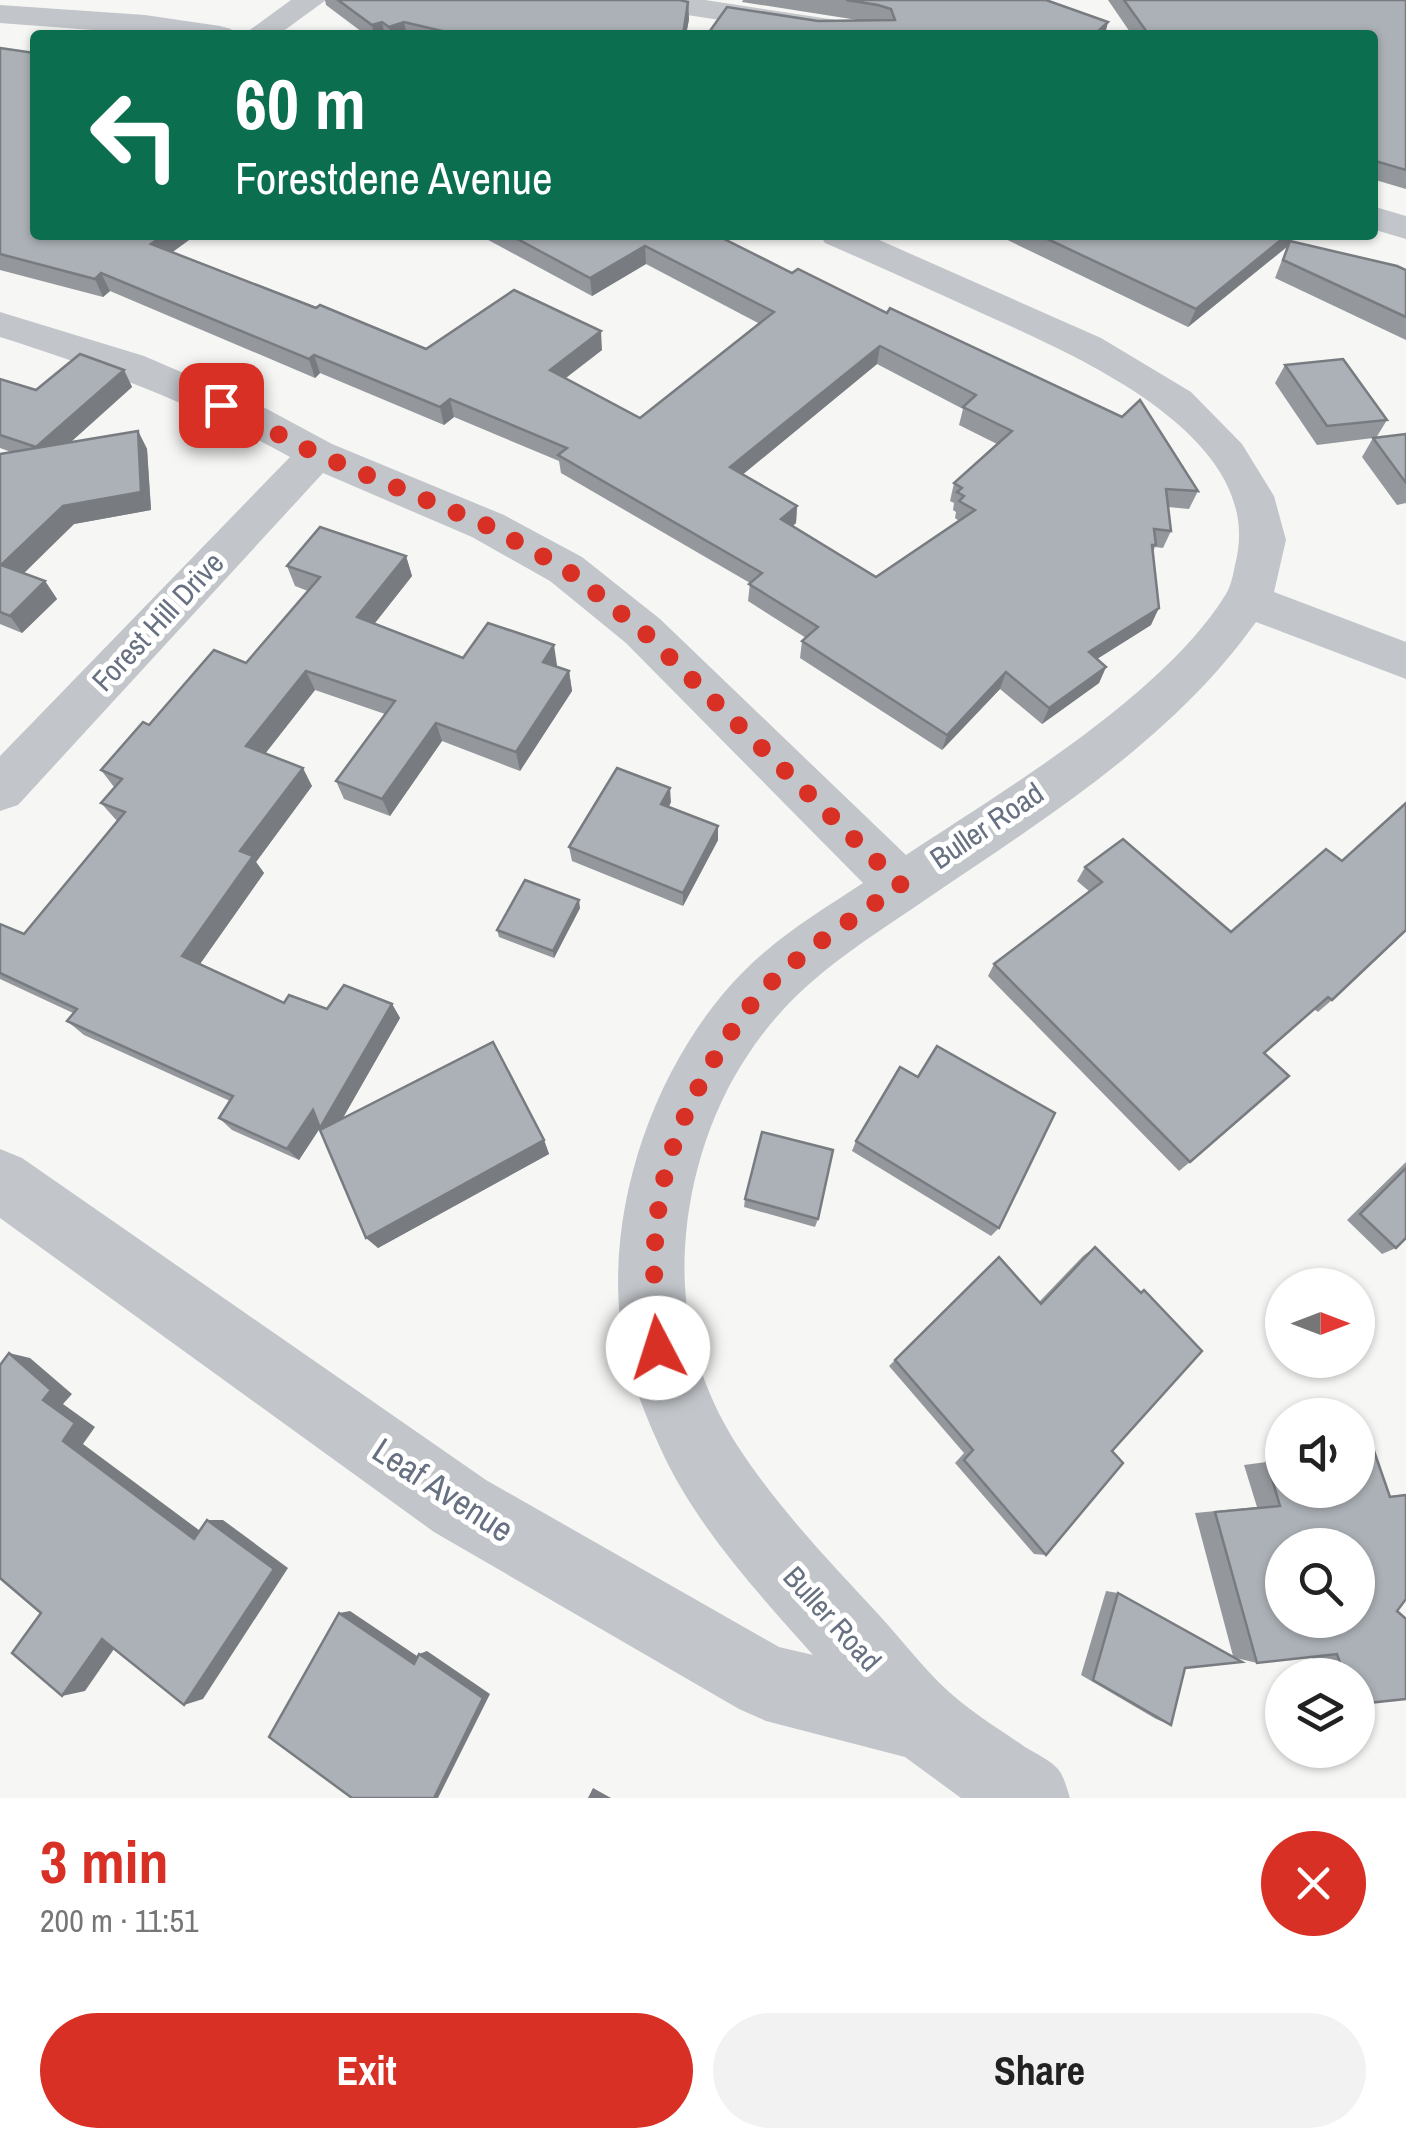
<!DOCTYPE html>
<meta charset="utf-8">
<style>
:root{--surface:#fff;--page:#f2f2f2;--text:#222;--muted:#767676;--accent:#d93025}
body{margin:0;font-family:"Archivo Narrow",sans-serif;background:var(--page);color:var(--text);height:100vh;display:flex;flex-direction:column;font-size:38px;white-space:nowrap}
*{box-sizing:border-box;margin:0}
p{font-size:32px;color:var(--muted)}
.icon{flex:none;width:55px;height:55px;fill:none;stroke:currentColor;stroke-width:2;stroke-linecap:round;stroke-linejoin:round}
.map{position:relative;height:1798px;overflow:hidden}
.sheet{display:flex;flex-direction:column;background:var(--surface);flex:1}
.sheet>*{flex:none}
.top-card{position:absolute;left:30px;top:30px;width:1348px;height:210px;border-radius:10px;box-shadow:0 2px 8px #0004;background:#0b6e4f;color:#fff;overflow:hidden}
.needle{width:65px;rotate:90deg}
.buttons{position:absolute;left:1265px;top:1268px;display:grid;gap:20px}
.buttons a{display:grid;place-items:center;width:110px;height:110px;border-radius:50%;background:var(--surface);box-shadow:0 2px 8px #0004;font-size:50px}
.pin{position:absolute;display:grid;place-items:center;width:85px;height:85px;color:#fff;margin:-42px;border-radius:20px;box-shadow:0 5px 15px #0006}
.me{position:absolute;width:110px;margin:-55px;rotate:355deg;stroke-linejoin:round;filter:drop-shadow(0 0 8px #0008)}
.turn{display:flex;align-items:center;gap:35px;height:210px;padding:0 40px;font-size:45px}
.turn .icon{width:130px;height:130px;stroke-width:2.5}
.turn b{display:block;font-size:70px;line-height:85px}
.round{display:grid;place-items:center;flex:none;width:105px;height:105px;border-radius:52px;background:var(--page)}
.head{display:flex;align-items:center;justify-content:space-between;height:170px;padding:0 40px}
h1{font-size:60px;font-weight:800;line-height:75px;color:var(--accent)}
.primary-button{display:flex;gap:20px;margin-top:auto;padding:20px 40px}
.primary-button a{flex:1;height:115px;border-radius:60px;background:var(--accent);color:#fff;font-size:40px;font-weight:800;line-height:115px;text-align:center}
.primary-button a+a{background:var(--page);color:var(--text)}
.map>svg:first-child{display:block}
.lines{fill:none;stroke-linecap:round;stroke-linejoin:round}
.minor{fill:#c2c5c9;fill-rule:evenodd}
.wall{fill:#94989d;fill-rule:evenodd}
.shaded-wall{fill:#787c80}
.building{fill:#acb1b7;stroke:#787c80;stroke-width:2.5;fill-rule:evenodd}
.route{stroke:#d93025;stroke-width:18;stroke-dasharray:0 32.4}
.labels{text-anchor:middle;stroke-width:10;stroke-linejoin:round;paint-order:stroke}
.street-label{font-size:30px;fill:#687182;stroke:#fff}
.near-street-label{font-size:35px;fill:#687182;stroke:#fff}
</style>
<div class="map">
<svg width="1406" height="1798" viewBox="0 0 1406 1798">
<rect width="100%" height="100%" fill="#f6f6f4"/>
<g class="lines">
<g class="minor">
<path d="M291,0H326L278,35H243Z"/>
<path d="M633,0H705L875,26L886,29L890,35H817L648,9L638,6Z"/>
<path d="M0,5L145,15L220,26L231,29L235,35H159L0,23Z"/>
<path d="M1372,206L1406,216V239L1372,229Z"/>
<path d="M820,235H868L1101,338L1191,392L1242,444L1274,496L1286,540L1274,592L1406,642V679L1256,622C1173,739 1047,817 931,896C880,931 822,966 781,1012C725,1074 694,1152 686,1234C679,1311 696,1380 737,1445C777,1507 829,1561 879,1615C902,1640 923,1668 948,1691C971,1712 999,1729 1025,1747C1035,1753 1050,1760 1058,1769C1064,1776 1067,1789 1070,1798H961L905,1757L766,1721L739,1709L434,1532L0,1218V1149L22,1158L486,1480L779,1647L813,1655C759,1594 700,1531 664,1456C645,1415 627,1372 621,1327C605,1205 656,1061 742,973C777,937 822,910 863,883L626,643L550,581L472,537L323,473L18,805L0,811V756L290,457C197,405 101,369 0,337V312L144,356L267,409L332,444L504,515L582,557L660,619L906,855C1005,790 1165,694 1226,594C1231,586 1233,575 1235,565C1270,434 1069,353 977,311C926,288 876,265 825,243Z"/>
</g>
</g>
<g class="wall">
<path d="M325,0H680L688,2L689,19L686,35H366L326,5Z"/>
<path d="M743,0H1046L1105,35L818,21H864L742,2Z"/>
<path d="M1108,0H1406V189L1372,179V35H1132Z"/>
<path d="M0,48L173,252L426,349L602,350L565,378L640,418L760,324L646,264L592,296L479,235H716L1198,491L1189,509L1168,507L1171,531L1163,548L1155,547L1153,552L1151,625L1097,659L1106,667L1099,683L1042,724L1000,689L942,750L800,658L802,641L806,638L748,601L750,583L561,473L559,461L454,417L444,425L320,373L315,378L110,291L103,297L0,270ZM877,364L963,409L959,425L997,444L954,483L950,501L954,503L953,510L956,512L955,518L959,521L876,577L792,526L796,523L797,506L743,474Z"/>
<path d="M997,235H1294L1291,241L1406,270V340L1275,278L1287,247L1188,327Z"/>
<path d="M1285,365L1387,420L1376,438L1406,434V503L1397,505L1362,457L1373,438L1317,445L1275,383Z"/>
<path d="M124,370L132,387L71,442L138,431L147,449L151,510L74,524L23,573L45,581L57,599L22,633L0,624V454L11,452L0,448V379L36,390Z"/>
<path d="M406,556L412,576L374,624L463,658L557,665L556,666L569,671L572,691L520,771L442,741L390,816L344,799L336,781L385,714L315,690L265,754L312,786L256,862L264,873L200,964L284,1003L327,1009L392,1004L400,1018L342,1119L544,1140L549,1154L378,1248L320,1128L299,1160L232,1130L219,1118L230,1101L84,1035L67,1021L73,1013L0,979V924L24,934L117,821L101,803L114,787L101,770L149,725L246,663L308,591L295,586L287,566Z"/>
<path d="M671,802L669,807L718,826V840L683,906L572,861L569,847Z"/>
<path d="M1085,867L1231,932L1332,1000L1318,1012L1314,1009L1264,1053L1190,1162L1179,1171L988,976L994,964L1090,892L1077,881Z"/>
<path d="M580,908L554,958L499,937L497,930Z"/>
<path d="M856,1141L999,1228L991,1236L852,1151Z"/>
<path d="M1406,1162V1238L1396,1248L1382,1254L1347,1220Z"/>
<path d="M745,1199L818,1219L815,1227L744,1207Z"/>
<path d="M1095,1247L1140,1292L1144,1290L1112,1451L1046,1555L1034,1554L955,1463L964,1453L889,1366L999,1257L1039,1302L1083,1256Z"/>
<path d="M1282,1460L1390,1496L1406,1494V1599L1397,1611L1358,1675H1318L1312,1657L1257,1663L1236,1658L1185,1668L1171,1725L1156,1719L1081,1675L1106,1591L1118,1593L1233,1656L1195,1513L1257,1507L1244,1465Z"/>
</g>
<g class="shaded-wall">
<path d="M688,2L689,19L686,35H683Z"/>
<path d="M382,22L385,35H374L372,25Z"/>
<path d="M404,22L407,35H391L389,27Z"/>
<path d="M1108,22L1105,35H1094Z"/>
<path d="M164,235H196L159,262L151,244Z"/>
<path d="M1287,235H1294L1289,245L1188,327L1196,309Z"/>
<path d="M645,246L646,264L592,296L590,278Z"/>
<path d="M101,273L110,291L103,297L95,279Z"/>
<path d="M601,331L602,350L553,388L550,370Z"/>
<path d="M880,346L877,364L730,485V467Z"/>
<path d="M314,355L320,373L315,378L309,359Z"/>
<path d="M124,370L132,387L46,464L36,447Z"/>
<path d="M450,399L454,417L444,425L440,407Z"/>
<path d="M138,431L147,449L151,510L74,524L14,583L1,565Z"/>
<path d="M797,506L796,523L780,537L781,519Z"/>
<path d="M406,556L412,576L364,637L357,617Z"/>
<path d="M45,581L57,599L22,633L10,616Z"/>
<path d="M1159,608L1151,625L1081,669L1089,652Z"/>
<path d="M554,645L557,665L546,681L543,662Z"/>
<path d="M1106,667L1099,683L1042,724L1049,708Z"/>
<path d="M306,671L315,690L256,765L246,746Z"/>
<path d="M569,671L572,691L520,771L516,752Z"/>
<path d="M1006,672L1000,689L942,750L947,735Z"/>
<path d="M436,723L442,741L390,816L382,799Z"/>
<path d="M303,768L312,786L256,862L264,873L195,971L182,956L240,851Z"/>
<path d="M670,788L671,802L662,818L661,804Z"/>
<path d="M718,826V840L683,906V893Z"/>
<path d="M579,900L580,908L554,958L553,951Z"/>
<path d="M392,1004L400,1018L331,1139L320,1128L299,1160L287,1149L313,1110Z"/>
<path d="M544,1140L549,1154L378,1248L366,1238Z"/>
<path d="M9,1353L30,1358L72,1394L63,1404L95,1427L83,1444L211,1539H194L63,1441L43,1400Z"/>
<path d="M207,1520H223L288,1568L203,1699L184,1705Z"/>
<path d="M350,1611L423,1660L414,1664L339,1613Z"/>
<path d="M123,1636L85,1691L62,1696L102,1639Z"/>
<path d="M427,1651L490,1694L438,1798H434L419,1654Z"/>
<path d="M593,1788L611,1798H588Z"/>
</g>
<g class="building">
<path d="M338,0H680L688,2L683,35H459L404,22L389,27L382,22L372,25Z"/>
<path d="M846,0H1046L1108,22L1094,35H707L727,7L818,21L895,20L891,9L878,5Z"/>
<path d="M1124,0H1406V170L1372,160V35H1149Z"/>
<path d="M0,48L35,53V235H164L151,244L316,308L320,305L426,349L514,290L601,331L550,370L640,418L774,312L645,246L590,278L510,235H716L792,273L798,269L887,313L890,308L1122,417L1140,400L1198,491L1166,489L1171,531L1154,529L1156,545H1152L1159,608L1089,652L1106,667L1049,708L1006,672L947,735L802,641L818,627L749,584L762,573L558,455L567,448L450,399L440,407L314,355L309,359L101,273L95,279L0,254ZM880,346L976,395L963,407L1012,431L954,483L962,488L957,492L964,496L959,501L975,510L876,577L781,519L797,506L730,467Z"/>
<path d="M1039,235H1287L1196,309Z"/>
<path d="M1290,241L1397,266L1406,270V317L1283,260Z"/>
<path d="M80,354L124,370L36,447L0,435V379L36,390Z"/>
<path d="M1343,359L1387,420L1327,426L1285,365Z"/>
<path d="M138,431L141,492L63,506L1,565L45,581L10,616L0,612V454Z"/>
<path d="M1406,434V483L1373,438Z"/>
<path d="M320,527L406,556L357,617L463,658L488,623L554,645L543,662L569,671L516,752L436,723L382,799L336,781L395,701L306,671L246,746L303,768L240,851L253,856L182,956L284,1003L289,995L327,1009L344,985L392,1004L320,1128L313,1110L287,1149L219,1118L233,1096L67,1021L77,1009L0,973V924L24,934L125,812L101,803L122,779L101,770L143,722L149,725L214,650L246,663L320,577L287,566Z"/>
<path d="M617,768L670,788L661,804L718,826L683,893L569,847Z"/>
<path d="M1406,803V930L1332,1000L1328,997L1264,1053L1289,1076L1190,1162L994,964L1102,882L1085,867L1123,839L1231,932L1326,849L1342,861Z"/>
<path d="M525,880L579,900L553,951L497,930Z"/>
<path d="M493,1042L544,1140L366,1238L320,1130Z"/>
<path d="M937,1046L1055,1113L999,1228L856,1141L900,1067L918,1077Z"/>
<path d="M762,1132L833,1150L818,1219L745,1199Z"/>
<path d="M1406,1168V1238L1396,1248L1360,1214Z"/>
<path d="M1095,1247L1141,1293L1144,1290L1202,1351L1112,1451L1123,1463L1046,1555L964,1460L973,1450L895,1360L999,1257L1041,1304Z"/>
<path d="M9,1353L51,1390L43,1400L75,1423L63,1441L194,1539L207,1520L274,1569L184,1705L102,1639L62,1696L12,1653L41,1613L0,1578V1365Z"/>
<path d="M1374,1451L1390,1497L1406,1495V1599L1397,1611L1406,1619V1699L1358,1704V1675H1344L1337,1654L1257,1663L1215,1512L1280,1506L1267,1462L1282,1460V1490H1358V1453ZM1282,1545H1358V1620H1282Z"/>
<path d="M1118,1593L1242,1662L1185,1668L1171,1725L1093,1680Z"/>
<path d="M339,1613L414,1664L419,1654L483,1698L434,1798H352L269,1737Z"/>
</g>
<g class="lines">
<path class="route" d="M221,405L317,454L488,526L566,569L643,631L901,885C860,914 816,942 778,976C752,999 731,1031 713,1061C655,1161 648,1234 658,1348"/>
</g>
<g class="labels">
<g class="street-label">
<text transform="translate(158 622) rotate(-47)" y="10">Forest Hill Drive</text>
<text transform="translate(987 826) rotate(-34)" y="10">Buller Road</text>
<text transform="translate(832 1619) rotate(48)" y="10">Buller Road</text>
</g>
<g class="near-street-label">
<text transform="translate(443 1490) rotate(33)" y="12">Leaf Avenue</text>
</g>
</g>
</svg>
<div class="buttons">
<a><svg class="needle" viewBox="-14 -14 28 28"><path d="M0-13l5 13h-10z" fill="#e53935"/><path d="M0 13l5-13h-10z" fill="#767676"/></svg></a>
<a><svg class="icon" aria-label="sound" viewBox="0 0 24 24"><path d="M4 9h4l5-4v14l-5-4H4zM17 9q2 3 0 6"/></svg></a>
<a><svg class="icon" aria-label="search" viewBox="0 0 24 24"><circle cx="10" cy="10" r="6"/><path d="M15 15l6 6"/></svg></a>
<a><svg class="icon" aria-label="layers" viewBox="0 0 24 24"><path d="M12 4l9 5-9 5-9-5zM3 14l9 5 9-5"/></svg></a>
</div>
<div class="pin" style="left:221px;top:405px;background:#d93025"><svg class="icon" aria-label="arrive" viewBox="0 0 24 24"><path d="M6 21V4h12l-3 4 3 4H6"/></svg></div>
<svg class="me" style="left:658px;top:1348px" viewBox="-20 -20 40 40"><circle r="19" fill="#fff"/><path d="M0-13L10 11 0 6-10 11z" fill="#d93025"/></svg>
<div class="top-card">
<div class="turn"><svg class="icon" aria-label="left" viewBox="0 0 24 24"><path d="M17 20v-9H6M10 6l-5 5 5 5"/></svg><div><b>60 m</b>Forestdene Avenue</div></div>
</div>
</div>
<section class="sheet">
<div class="head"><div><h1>3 min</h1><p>200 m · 11:51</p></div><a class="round" style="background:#d93025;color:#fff"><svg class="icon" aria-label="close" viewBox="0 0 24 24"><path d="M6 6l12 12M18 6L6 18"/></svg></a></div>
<div class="primary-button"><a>Exit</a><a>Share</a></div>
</section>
